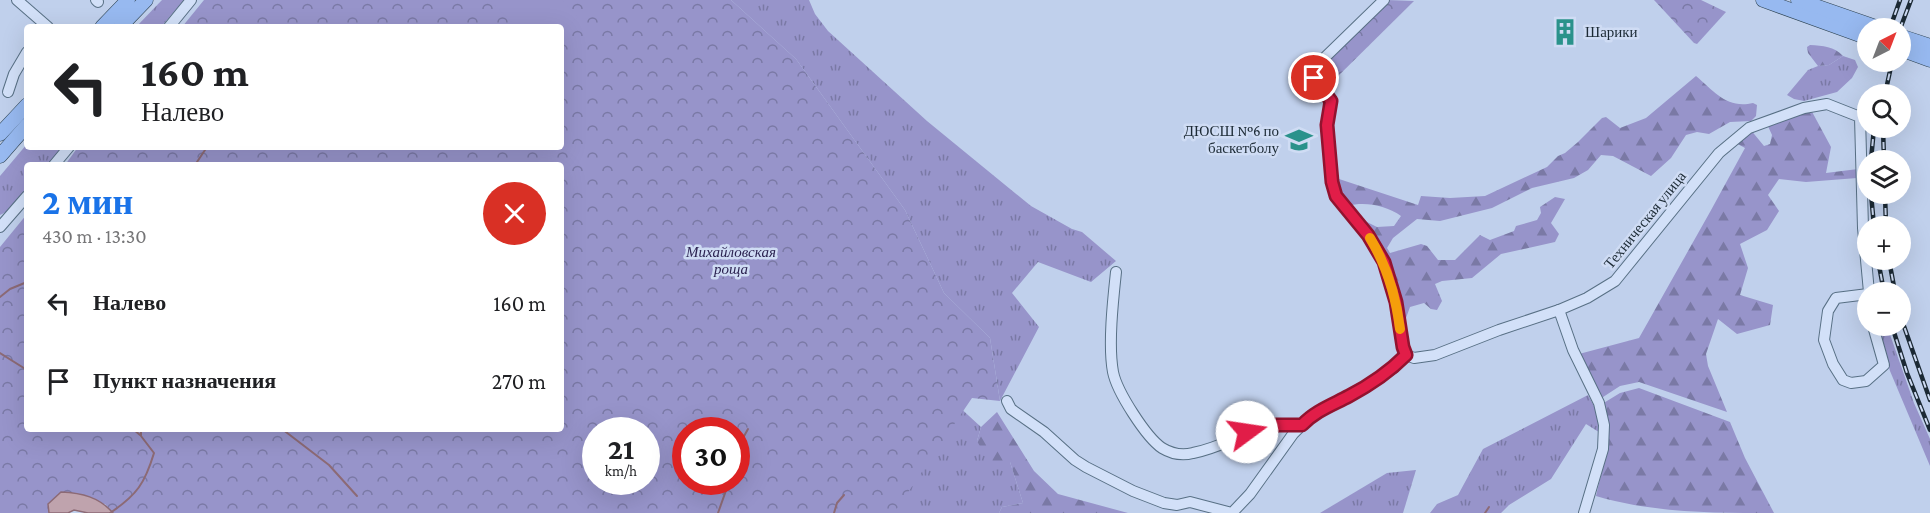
<!DOCTYPE html>
<html lang="ru">
<meta charset="utf-8">
<style>
:root{--surface:#fff;--page:#f6f6f6;--text:#202124;--muted:#757577;--accent:#1a73e8}
body{margin:0;font-family:"Crimson Pro",serif;background:var(--page);color:var(--text);height:100vh;display:flex;flex-direction:column;font-size:22px;white-space:nowrap}
*{box-sizing:border-box;margin:0}
p{font-size:20px;color:var(--muted)}
.icon{flex:none;width:33px;height:33px;fill:none;stroke:currentColor;stroke-width:2;stroke-linecap:round;stroke-linejoin:round}
.map{position:relative;flex:1;overflow:hidden}
.panel{position:absolute;left:24px;top:162px;width:540px;height:270px;display:flex;flex-direction:column;background:var(--surface);border-radius:6px;box-shadow:0 6px 24px #0002}
.panel>*{flex:none}
.guide{position:absolute;left:24px;top:24px;width:540px;height:126px;border-radius:6px;box-shadow:0 6px 24px #0002;background:#fff;color:var(--text);overflow:hidden}
.needle{width:39px;rotate:42deg}
.fabs{position:absolute;left:1857px;top:18px;display:grid;gap:12px}
.fabs a{display:grid;place-items:center;width:54px;height:54px;border-radius:50%;background:var(--surface);box-shadow:0 6px 24px #0002;font-size:30px}
.speed{position:absolute;left:582px;top:417px;display:flex;gap:12px;font-size:30px;font-weight:700;text-align:center}
.speed>*{display:grid;place-content:center;width:78px;height:78px;border-radius:50%;background:var(--surface);box-shadow:0 6px 24px #0002;line-height:1}
.speed small{font-size:15px;font-weight:400}
.speed .limit{border:9px solid #d22;background:#fff;color:#111}
.pin{position:absolute;display:grid;place-items:center;width:51px;height:51px;color:#fff;margin:-26px;border:3px solid #fff;border-radius:50%;box-shadow:0 2px 6px #0007}
.me{position:absolute;width:66px;margin:-33px;rotate:76deg;stroke-linejoin:round;filter:drop-shadow(0 0 4px #0008)}
.turn{display:flex;align-items:center;gap:21px;height:126px;padding:0 18px;font-size:27px}
.turn .icon{width:78px;height:78px;stroke-width:2.5}
.turn b{display:block;font-size:42px;line-height:51px}
.round{display:grid;place-items:center;flex:none;width:63px;height:63px;border-radius:32px;background:var(--page)}
.overview{display:flex;align-items:center;justify-content:space-between;height:102px;padding:0 18px}
h1{font-size:36px;font-weight:700;line-height:45px;color:var(--accent)}
ul{padding:0;list-style:none}
li{display:flex;align-items:center;gap:18px;height:78px;padding:0 18px}
li div{flex:1}
li b{display:block;font-size:22px}
li em{font-style:normal}
.map>svg:first-child{display:block}
.grass{fill:url(#grass-tufts)}
.forest{fill:url(#forest-firs)}
.park{fill:url(#park-crowns);fill-rule:evenodd}
.pitch{fill:#9794ca}
.water{fill:#bfa3ad;stroke:#8c6a75;stroke-width:1.5}
.lines{fill:none;stroke-linecap:round;stroke-linejoin:round}
.stream{stroke:#8c6a75;stroke-width:2}
.minor-casing{stroke:#587085;stroke-width:12}
.major-casing{stroke:#2d4352;stroke-width:15}
.minor{stroke:#d2e0f8;stroke-width:10}
.major{stroke:#97b9f0;stroke-width:14}
.rail-casing{stroke:#1c2a35;stroke-width:4.5}
.rail{stroke:#cfdcf4;stroke-width:2;stroke-dasharray:7;stroke-linecap:butt}
.route-casing{stroke:#92132f;stroke-width:15}
.route{stroke:#e11d48;stroke-width:10}
.slow{stroke:#f59e0b;stroke-width:10}
.labels{text-anchor:middle;stroke-width:5;stroke-linejoin:round;paint-order:stroke}
.poi-label{font-size:15px;fill:#1c2a35;stroke:#cfdcf4;text-anchor:start}
.street-label{font-size:15px;fill:#1c2a35;stroke:#cfdcf4}
.park-label{font-size:15px;font-style:italic;fill:#2c2351;stroke:#cfdcf4}
</style>
<div class="map">
<svg width="1930" height="513" viewBox="0 0 1930 513">
<defs>
<pattern id="grass-tufts" width="24" height="20" patternUnits="userSpaceOnUse" patternTransform="scale(1.5)"><rect width="24" height="20" fill="#9794ca"/><path d="M3 7l-1-3M5 7V3M7 7l1-3M15 17l-1-3M17 17v-4M19 17l1-3" fill="none" stroke="#7a79a5"/></pattern>
<pattern id="forest-firs" width="22" height="20" patternUnits="userSpaceOnUse" patternTransform="scale(1.5)"><rect width="22" height="20" fill="#9794ca"/><path d="M5 1l3.5 6h-7zM16 11l3.5 6h-7z" fill="#7a79a5"/></pattern>
<pattern id="park-crowns" width="20" height="18" patternUnits="userSpaceOnUse" patternTransform="scale(1.5)"><rect width="20" height="18" fill="#9794ca"/><path d="M2 6a3 3 0 1 1 6 0M12 15a3 3 0 1 1 6 0" fill="none" stroke="#7a79a5"/></pattern>
</defs>
<rect width="100%" height="100%" fill="#c0d0ec"/>
<g class="grass">
<path d="M162,0H184L161,27H136Z"/>
<path d="M731,0H809L815,14L828,31L927,121L1031,206L1072,229L1082,232L1116,261L1091,282L1038,262L1012,293L1039,327L1000,401L990,338L944,293L905,210L796,59Z"/>
<path d="M1843,56L1855,60L1858,67L1852,78L1837,92L1804,101L1794,99L1787,95L1808,70L1818,66L1829,65Z"/>
<path d="M27,144V147H63L48,165H27V190L8,211L0,215V176Z"/>
<path d="M1877,326H1887L1914,403L1930,439V466L1890,371Z"/>
<path d="M1588,395L1600,417L1602,434L1586,424L1551,479L1509,505L1501,513H1430L1437,504L1458,495L1483,449Z"/>
<path d="M956,404L981,427L977,441L1010,462L1023,503L1002,507L999,513H884Z"/>
<path d="M1416,470L1403,513H1320L1387,473Z"/>
</g>
<g class="forest">
<path d="M1810,45C1823,46 1834,46 1843,56L1829,65L1818,66L1808,53L1807,47Z"/>
<path d="M1696,76C1715,92 1727,109 1753,103L1757,105L1756,116L1751,121L1730,122L1709,134L1697,132L1686,135L1671,158L1651,176L1613,156L1601,155L1588,170L1574,178L1532,188L1492,208L1440,221L1417,219L1393,238L1387,248L1390,253L1421,244L1427,246L1438,260H1455L1480,235L1490,240L1514,231L1516,226L1537,220L1541,213L1540,207L1555,197L1565,199L1551,223L1559,234L1555,242L1501,254L1472,278L1442,281L1435,284L1442,301L1437,310L1431,309L1424,303L1410,307L1406,318H1403L1361,222L1365,221L1377,227L1394,226L1401,216C1387,206 1365,201 1348,206L1340,194L1336,178L1418,205L1421,196L1450,198L1485,196L1547,167L1558,156L1565,153L1578,142L1602,118L1606,117L1620,128L1646,118Z"/>
<path d="M1810,108L1831,147L1826,173L1858,169L1857,178L1806,182L1779,179L1768,195L1779,211L1767,230L1740,244L1748,268L1740,295L1773,305L1770,325L1737,334L1718,319L1706,354L1708,366L1727,412L1639,382L1620,386L1600,399L1579,354L1639,338L1710,212L1745,148L1736,143L1750,129L1764,146L1770,144L1772,135L1767,124Z"/>
<path d="M1639,388L1730,422L1745,458L1774,513C1714,513 1653,513 1596,496C1603,465 1615,434 1602,404L1620,393Z"/>
<path d="M997,412L1034,471L1058,494L1128,513H999L1002,507L1023,503L1010,462L1000,465L986,457L977,441L981,427Z"/>
</g>
<g class="park">
<path d="M204,0H731L796,59L905,210L944,293L990,338L1000,401L972,398L894,513H113L105,504H48L49,513H0V247L27,214V429H561V165H65L78,147H561V27H182ZM596,430H646V482H596ZM686,430H736V482H686Z"/>
<path d="M1387,0L1414,1L1326,88L1319,76L1320,66Z"/>
<path d="M1654,0H1701L1726,12L1697,44L1694,43Z"/>
</g>
<path class="pitch" d="M492,0H562L578,17L561,33V27H516L491,1Z"/>
<path class="water" d="M61,492C82,493 99,497 113,513H88L74,510L68,513H49L48,504Z"/>
<g class="lines">
<g class="stream">
<path d="M195,165L207,147"/>
<path d="M0,297L10,289L27,282"/>
<path d="M0,353L27,370"/>
<path d="M133,429L140,435"/>
<path d="M282,429L329,465L357,496"/>
<path d="M736,446L743,438L748,429"/>
<path d="M736,457L740,473L736,475"/>
<path d="M110,513C137,495 145,483 154,453L141,436V429"/>
<path d="M718,513L729,482"/>
<path d="M834,513L837,503L844,495"/>
<path d="M1485,513L1489,507"/>
</g>
<defs>
<g id="minor">
<path d="M17,0L48,27"/>
<path d="M96,0L98,2"/>
<path d="M1384,0L1315,67L1314,78L1331,101L1327,125L1332,182L1336,196L1368,235L1384,263L1396,302L1403,347L1406,355"/>
<path d="M169,27L191,0"/>
<path d="M8,92L14,74L27,52"/>
<path d="M54,165L69,147"/>
<path d="M0,227L27,196"/>
<path d="M1116,272C1113,300 1108,345 1113,372C1117,392 1146,437 1162,448C1172,454 1182,456 1193,453C1234,445 1256,420 1302,425"/>
<path d="M1868,294L1836,298L1828,311L1824,340L1833,364L1843,380L1851,383L1866,381L1884,365L1873,326"/>
<path d="M1559,310L1573,350L1599,403L1604,425L1603,449L1584,513"/>
<path d="M1406,355L1414,358L1435,355L1499,330L1559,310L1587,298L1615,281L1719,153L1749,128L1804,108L1827,104L1860,117L1863,228L1869,292"/>
<path d="M1007,401L1011,409L1044,432L1075,460L1086,467L1133,491L1164,503L1177,505L1190,502L1232,513L1250,494L1293,434L1312,415L1352,394L1394,368L1406,355"/>
</g>
<g id="major">
<path d="M1763,0L1868,38"/>
<path d="M1798,0L1879,28"/>
<path d="M102,27L128,0"/>
<path d="M120,27L146,0"/>
<path d="M1900,36L1930,46"/>
<path d="M1900,49L1930,60"/>
<path d="M0,134L27,105"/>
<path d="M0,156L27,125"/>
</g>
</defs>
<use href="#minor" class="minor-casing"/>
<use href="#major" class="major-casing"/>
<use href="#minor" class="minor"/>
<use href="#major" class="major"/>
<defs>
<g id="rail">
<path d="M1890,28L1900,0"/>
<path d="M1900,29L1911,0"/>
<path d="M1885,94L1892,62"/>
<path d="M1883,128L1884,160"/>
<path d="M1871,160L1874,128"/>
<path d="M1871,194L1874,226"/>
<path d="M1885,194L1886,226"/>
<path d="M1878,260L1884,292"/>
<path d="M1889,260L1895,292"/>
<path d="M1900,315L1930,400"/>
<path d="M1892,326L1907,373L1930,430"/>
</g>
</defs>
<use href="#rail" class="rail-casing"/>
<use href="#rail" class="rail"/>
</g>
<g class="lines">
<defs>
<path id="route" d="M1247,432L1273,425H1302C1315,411 1332,405 1349,396C1370,385 1390,371 1406,355L1403,347L1396,302L1384,262L1368,235L1336,196L1332,182L1327,125L1331,101L1314,78"/>
</defs>
<use href="#route" class="route-casing"/>
<use href="#route" class="route"/>
<path class="slow" d="M1370,238C1387,266 1396,296 1400,329"/>
</g>
<defs>
<symbol id="building-bare" viewBox="-9 -9 18 18"><path d="M-4-6H4V6H1V3H-1V6H-4ZM-2.5-4.3h1.7v1.8h-1.7ZM.8-4.3h1.7v1.8H.8ZM-2.5-1h1.7V.8h-1.7ZM.8-1h1.7V.8H.8Z" fill="#2a928b" stroke="#cfdcf4" stroke-width="2.5" paint-order="stroke"/></symbol>
<symbol id="school-bare" viewBox="-9 -9 18 18"><path d="M0-5L7-2L0 1L-7-2ZM-4 1L0 2.5L4 1V4Q0 6-4 4Z" fill="#2a928b" stroke="#cfdcf4" stroke-width="2.5" paint-order="stroke"/></symbol>
</defs>
<g fill-rule="evenodd">
<use href="#building-bare" x="1546" y="13" width="38" height="38"/>
<use href="#school-bare" x="1280" y="121" width="38" height="38"/>
</g>
<g class="labels">
<g class="poi-label">
<text x="1585" y="37">Шарики</text>
<text x="1279" y="136" text-anchor="end">ДЮСШ №6 по<tspan x="1279" dy="17">баскетболу</tspan></text>
</g>
<g class="street-label">
<text transform="translate(1645 220) rotate(-51)" y="5">Техническая улица</text>
</g>
<g class="park-label">
<text x="731" y="257">Михайловская<tspan x="731" dy="17">роща</tspan></text>
</g>
</g>
</svg>
<div class="fabs">
<a><svg class="needle" viewBox="-14 -14 28 28"><path d="M0-13l5 13h-10z" fill="#e53935"/><path d="M0 13l5-13h-10z" fill="#757577"/></svg></a>
<a><svg class="icon" aria-label="search" viewBox="0 0 24 24"><circle cx="10" cy="10" r="6"/><path d="M15 15l6 6"/></svg></a>
<a><svg class="icon" aria-label="layers" viewBox="0 0 24 24"><path d="M12 4l9 5-9 5-9-5zM3 14l9 5 9-5"/></svg></a>
<a>+</a>
<a>−</a>
</div>
<div class="speed"><div>21<small>km/h</small></div><div class="limit">30</div></div>
<div class="pin" style="left:1314px;top:78px;background:#d93025"><svg class="icon" aria-label="arrive" viewBox="0 0 24 24"><path d="M6 21V4h12l-3 4 3 4H6"/></svg></div>
<svg class="me" style="left:1247px;top:432px" viewBox="-20 -20 40 40"><circle r="19" fill="#fff"/><path d="M0-13L10 11 0 6-10 11z" fill="#e11d48"/></svg>
<div class="guide">
<div class="turn"><svg class="icon" aria-label="left" viewBox="0 0 24 24"><path d="M17 20v-9H6M10 6l-5 5 5 5"/></svg><div><b>160 m</b>Налево</div></div>
</div>
<section class="panel">
<div class="overview"><div><h1>2 мин</h1><p>430 m · 13:30</p></div><a class="round" style="background:#d93025;color:#fff"><svg class="icon" aria-label="close" viewBox="0 0 24 24"><path d="M6 6l12 12M18 6L6 18"/></svg></a></div>
<ul>
<li><svg class="icon" aria-label="left" viewBox="0 0 24 24"><path d="M17 20v-9H6M10 6l-5 5 5 5"/></svg><div><b>Налево</b></div><em>160 m</em></li>
<li><svg class="icon" aria-label="arrive" viewBox="0 0 24 24"><path d="M6 21V4h12l-3 4 3 4H6"/></svg><div><b>Пункт назначения</b></div><em>270 m</em></li>
</ul>
</section>
</div>
